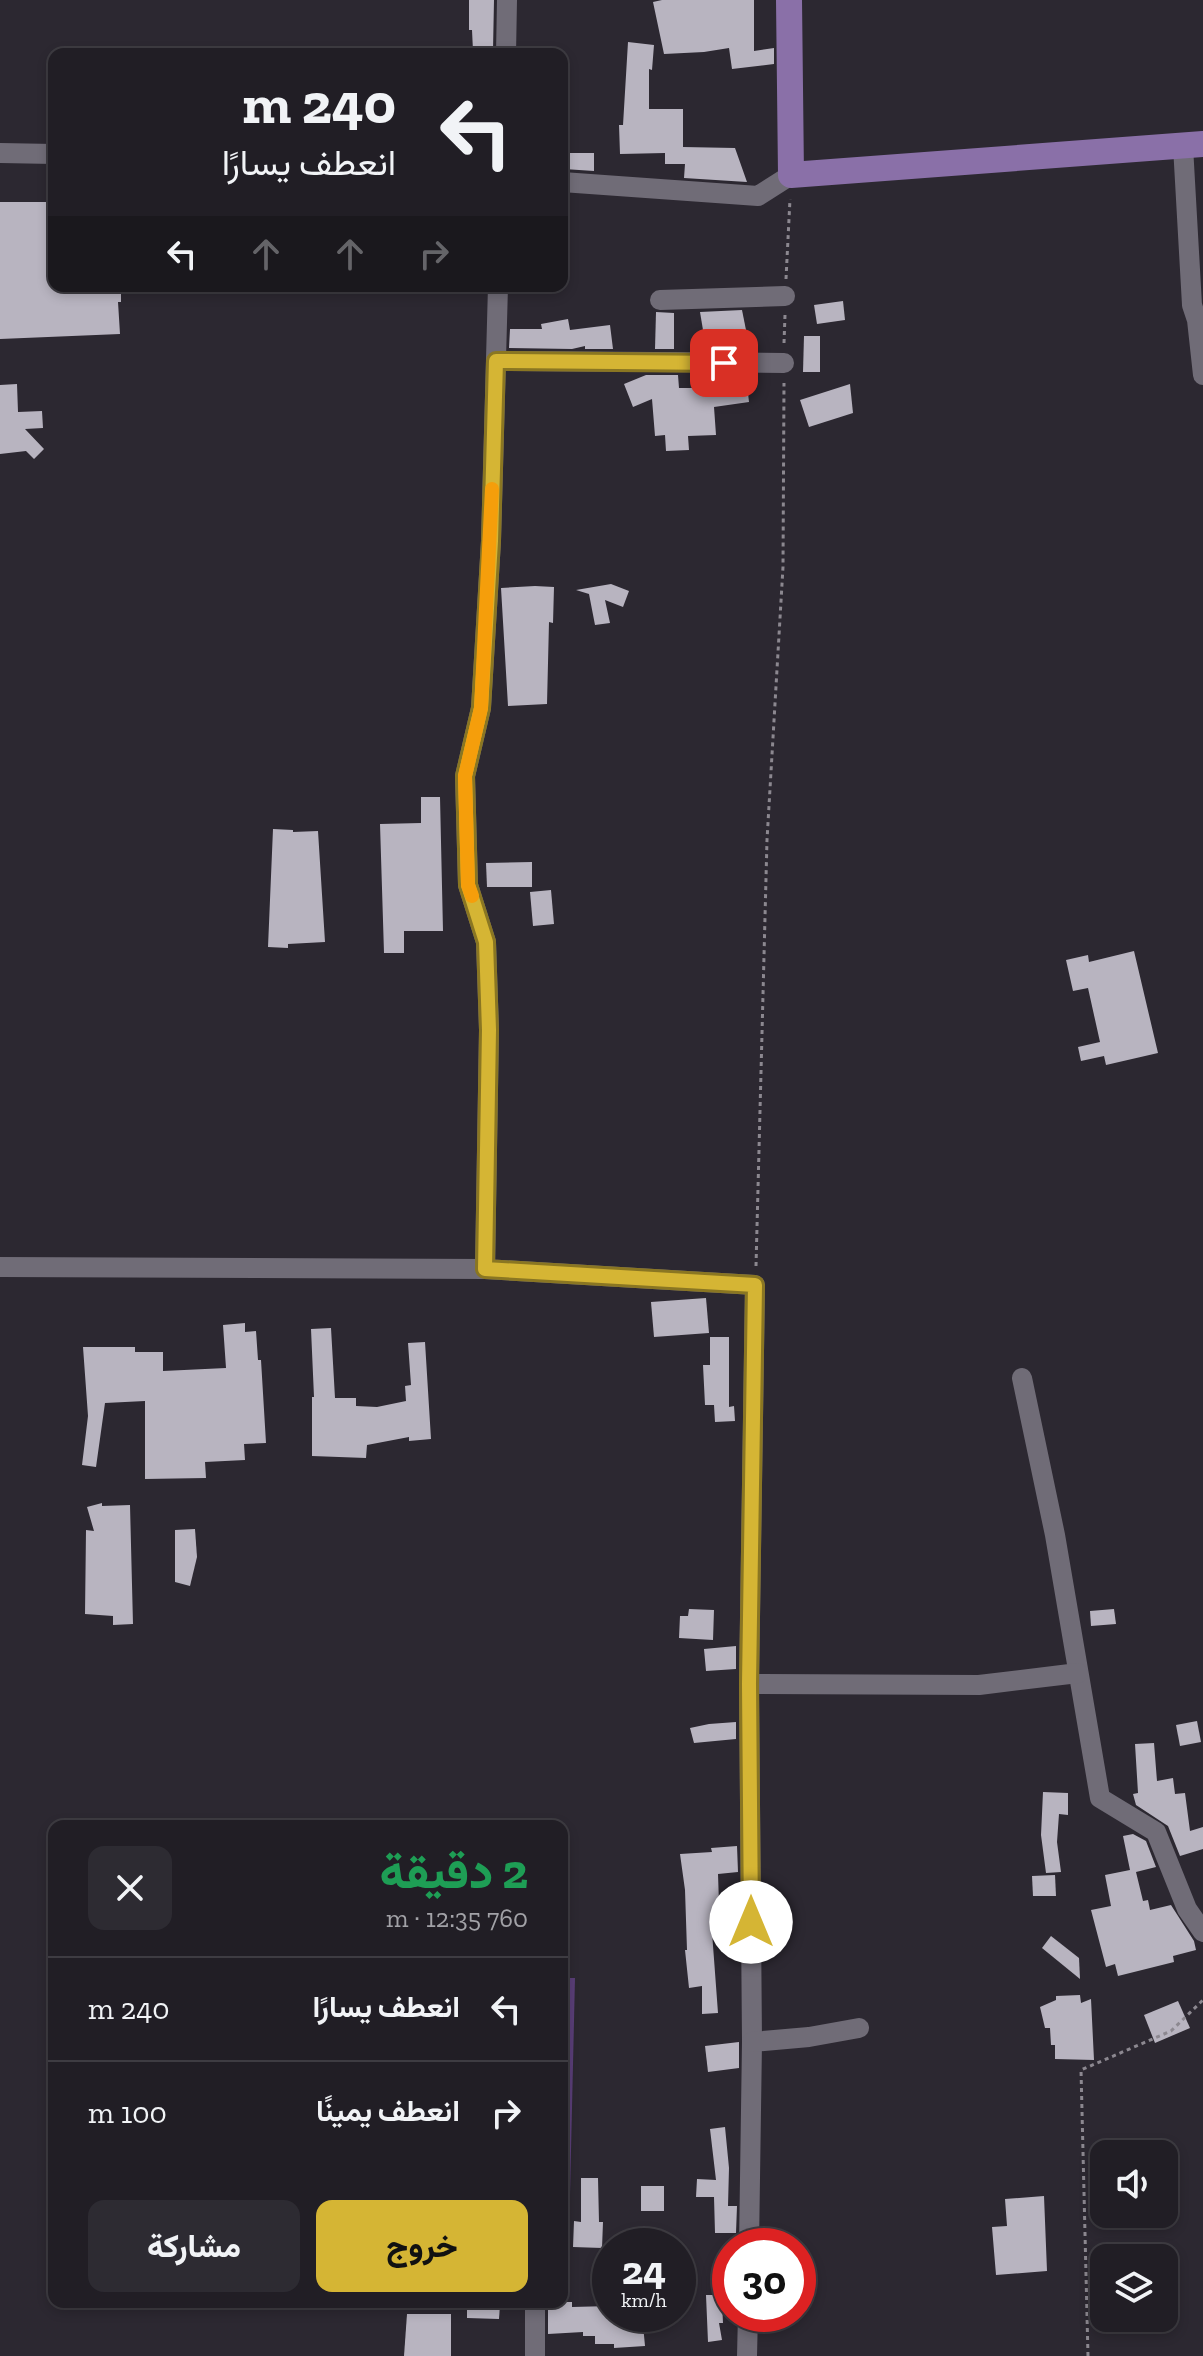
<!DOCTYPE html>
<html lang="ar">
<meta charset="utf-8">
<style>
:root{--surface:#211e25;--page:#2d2b32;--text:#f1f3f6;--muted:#a2a2a7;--line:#3e3c42;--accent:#d5b534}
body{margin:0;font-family:"Zilla Slab",Vazirmatn,serif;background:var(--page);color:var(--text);direction:rtl;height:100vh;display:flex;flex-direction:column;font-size:30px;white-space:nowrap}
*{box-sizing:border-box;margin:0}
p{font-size:26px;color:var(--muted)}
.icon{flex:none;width:44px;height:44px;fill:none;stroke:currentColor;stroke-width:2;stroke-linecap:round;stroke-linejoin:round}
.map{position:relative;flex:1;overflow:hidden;direction:ltr}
.side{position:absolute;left:48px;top:1820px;width:520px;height:488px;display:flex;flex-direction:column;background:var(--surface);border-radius:16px;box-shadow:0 4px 12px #0003,0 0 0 2px var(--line);direction:rtl}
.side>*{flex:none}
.top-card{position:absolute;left:48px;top:48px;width:520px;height:244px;border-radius:16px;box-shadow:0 4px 12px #0003,0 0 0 2px var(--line);direction:rtl;background:#211e25;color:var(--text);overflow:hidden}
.fabs{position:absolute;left:1090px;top:2140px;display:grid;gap:16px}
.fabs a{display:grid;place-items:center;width:88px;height:88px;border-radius:16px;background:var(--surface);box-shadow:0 4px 12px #0003,0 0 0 2px var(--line);font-size:40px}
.speed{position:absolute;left:592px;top:2228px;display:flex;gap:16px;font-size:40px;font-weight:700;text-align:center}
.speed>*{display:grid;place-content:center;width:104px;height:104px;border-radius:50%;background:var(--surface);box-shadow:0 4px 12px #0003,0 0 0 2px var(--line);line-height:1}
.speed small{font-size:20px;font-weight:400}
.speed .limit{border:12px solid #d22;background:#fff;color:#111}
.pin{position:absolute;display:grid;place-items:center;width:68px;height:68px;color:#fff;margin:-34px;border-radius:16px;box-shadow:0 4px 12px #0006}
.me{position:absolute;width:88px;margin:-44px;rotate:0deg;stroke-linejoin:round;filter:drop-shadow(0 0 6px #0008)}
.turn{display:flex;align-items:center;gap:28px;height:168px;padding:0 40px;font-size:36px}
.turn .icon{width:104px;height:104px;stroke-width:2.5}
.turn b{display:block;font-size:56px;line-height:68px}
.lanes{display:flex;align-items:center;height:76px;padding:0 40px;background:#0003;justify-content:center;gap:40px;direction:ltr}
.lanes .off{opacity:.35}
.round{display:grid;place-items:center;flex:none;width:84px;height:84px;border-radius:16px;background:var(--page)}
.head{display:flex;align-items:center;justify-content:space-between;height:136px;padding:0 40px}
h1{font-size:48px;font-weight:800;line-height:60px;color:#1e9e55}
.cta{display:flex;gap:16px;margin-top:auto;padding:16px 40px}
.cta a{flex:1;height:92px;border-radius:16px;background:var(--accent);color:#111;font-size:32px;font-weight:800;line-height:92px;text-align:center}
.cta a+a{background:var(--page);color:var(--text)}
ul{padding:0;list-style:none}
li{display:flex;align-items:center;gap:24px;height:104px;padding:0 40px;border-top:2px solid var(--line)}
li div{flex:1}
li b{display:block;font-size:30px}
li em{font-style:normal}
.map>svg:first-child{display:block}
.green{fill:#593e77}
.building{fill:#b8b4c0}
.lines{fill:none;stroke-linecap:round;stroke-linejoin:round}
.path{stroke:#8c8890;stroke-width:3;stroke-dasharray:4 4;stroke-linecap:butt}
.minor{stroke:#706c77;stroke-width:20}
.major{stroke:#8a70a8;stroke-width:26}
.route-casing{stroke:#8a7622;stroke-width:20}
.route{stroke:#d5b534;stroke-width:14}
.slow{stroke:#f59e0b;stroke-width:14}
</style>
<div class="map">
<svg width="1203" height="2356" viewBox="0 0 1203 2356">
<rect width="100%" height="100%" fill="#2c2831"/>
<path class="green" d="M562,1978H575L569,2238H562Z"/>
<g class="building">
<path d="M469,0H494L493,50L473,51L472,30H469Z"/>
<path d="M662,0H754V51L774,48V64L732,69L729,48L704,52L664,54L653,2Z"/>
<path d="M628,42L654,45L652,70L649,69V109H683V147L735,148L747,182L684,178L685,164H665V153L620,154L619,125H623Z"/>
<path d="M564,153H594V171L564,169Z"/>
<path d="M0,202H54V286H121V302H118L120,334L0,339Z"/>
<path d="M843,301L845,320L817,324L814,305Z"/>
<path d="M742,310L747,335L705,342L700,312Z"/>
<path d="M656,312L674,313V349H655Z"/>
<path d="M568,319L570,330L610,325L613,349H585V346L572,349L509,348L510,329H542L541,324Z"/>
<path d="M804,336H820V372H803Z"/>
<path d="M646,375H678L679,388H718L717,380L746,376L749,402L714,407L716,435L688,436L689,450L666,451L665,435L655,436L652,399L633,407L624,384Z"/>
<path d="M17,384L18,412L42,411L43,428L25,429L44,449L34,459L26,451L0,454V385Z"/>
<path d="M850,384L853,413L809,427L800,400Z"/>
<path d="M611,584L629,591L623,607L605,600L610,623L595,625L589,594L576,590Z"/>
<path d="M535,586L554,587L553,623L549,622L547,704L508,706L501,588Z"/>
<path d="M421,797H440L443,931H404V953H384L380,824L421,823Z"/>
<path d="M273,829L293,830V832L318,831L325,942L288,944V948L268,947Z"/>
<path d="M532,862V887H487L486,863Z"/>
<path d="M551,890L554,924L533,926L530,892Z"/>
<path d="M1134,951L1158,1053L1106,1065L1104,1056L1081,1061L1078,1047L1100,1042L1088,988L1073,991L1066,960L1088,955L1089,962Z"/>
<path d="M706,1298L709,1333L654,1337L651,1302Z"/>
<path d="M245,1323V1332L256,1331L258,1360H261L266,1443L244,1444L245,1460L205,1462L206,1478L145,1479V1401L105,1403L96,1467L82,1465L88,1416L83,1347H135V1352H163V1371L226,1368L223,1325Z"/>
<path d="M331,1328L335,1398H356V1406L377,1407L406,1401L405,1386L411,1385L408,1343L425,1342L431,1439L409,1441V1437L367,1445L366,1458L312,1456V1397H314L311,1329Z"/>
<path d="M710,1337H729V1407L734,1406L735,1421L715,1422L714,1405H705L703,1365H710Z"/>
<path d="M102,1503V1506L130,1505L133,1624L113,1625V1616L85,1614L86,1530L94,1531L87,1507Z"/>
<path d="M195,1529L197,1557L190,1586L175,1582V1530Z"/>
<path d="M689,1609L714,1610L713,1640L679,1638L680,1616H688Z"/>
<path d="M1114,1609L1116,1624L1091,1626L1090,1611Z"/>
<path d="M736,1646V1669L706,1671L704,1649Z"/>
<path d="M1197,1721L1201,1742L1180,1746L1176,1725Z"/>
<path d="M736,1722V1739L694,1743L690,1728L709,1724Z"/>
<path d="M1154,1743L1157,1781L1173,1778L1175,1794L1185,1793L1190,1831L1203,1827V1849L1180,1856L1168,1826L1136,1805L1133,1794L1138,1793L1135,1744Z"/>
<path d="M1043,1792L1068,1793V1815L1059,1814L1057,1842L1061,1872L1046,1873L1041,1835Z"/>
<path d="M1133,1834L1146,1841L1156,1867L1136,1872L1143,1901L1148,1900L1150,1910L1171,1905L1194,1941L1196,1950L1173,1956L1174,1962L1118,1976L1115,1964L1106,1967L1091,1910L1111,1906L1105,1875L1130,1870L1123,1836Z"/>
<path d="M737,1846L738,1872L718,1874L720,1932H712L718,2013L702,2014V1986L689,1988L685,1950H687L685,1890L680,1854L712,1852L711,1848Z"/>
<path d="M1055,1875L1056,1896H1033L1032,1876Z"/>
<path d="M1051,1936L1079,1958L1080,1979L1042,1948Z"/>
<path d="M1080,1995L1081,2003L1091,1999L1094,2060L1055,2059V2045H1051L1050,2028H1045L1040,2007L1056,2000V1996Z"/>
<path d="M1178,2001L1190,2028L1155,2043L1144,2015Z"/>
<path d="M739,2042V2068L708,2072L705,2046Z"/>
<path d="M725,2127L729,2168L728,2206H737L736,2233H715L714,2197H696L697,2179L716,2180L710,2129Z"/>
<path d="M581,2178H598L599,2222H603L602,2248L573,2247L574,2221L581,2222Z"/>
<rect x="641" y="2186" width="23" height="25"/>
<path d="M1044,2196L1047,2271L996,2275L992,2227L1007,2226L1005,2199Z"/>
<path d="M706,2295H715L716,2303H722L723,2323H719L722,2340L708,2342Z"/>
<path d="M548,2302H572V2307L610,2306V2314H642L645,2346L614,2348V2344H595V2336H583V2332L548,2334Z"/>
<path d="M467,2303L500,2305L499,2319L467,2318Z"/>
<path d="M407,2314H451V2356H404Z"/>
</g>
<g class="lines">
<g class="path">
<path d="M786,279L790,199"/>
<path d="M784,343L785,315"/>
<path d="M756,1266L767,840L783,567L784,383"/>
<path d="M1088,2356L1081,2070L1171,2031L1203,2000"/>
</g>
<g class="minor">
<path d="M506,54L507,0"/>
<path d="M1183,146L1192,305L1197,320L1203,375"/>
<path d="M0,153L54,154"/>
<path d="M562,182L758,196L791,175"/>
<path d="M660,300L785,296"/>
<path d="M496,361L784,363"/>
<path d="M0,1267L485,1269L755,1285L749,1684L752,2042L749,2246"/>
<path d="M485,1269L489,1030L486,942L468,885L465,776L481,708L491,541L498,286"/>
<path d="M1022,1378L1055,1535L1100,1798L1156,1832L1187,1909L1203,1932"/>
<path d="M749,1684L979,1685L1078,1673"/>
<path d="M752,2042L809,2037L859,2028"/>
<path d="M535,2356V2302"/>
<path d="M747,2356L748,2314"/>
</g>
<path class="major" d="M789,0L791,175L1203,144"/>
</g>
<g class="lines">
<defs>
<path id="route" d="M724,363L496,361L491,541L481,708L465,776L468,885L486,942L489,1030L485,1269L755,1285L749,1684L751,1922"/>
</defs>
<use href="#route" class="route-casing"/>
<use href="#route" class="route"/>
<path class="slow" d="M472,896L468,885L465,776L481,708L492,489"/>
</g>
</svg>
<div class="fabs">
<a><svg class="icon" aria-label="sound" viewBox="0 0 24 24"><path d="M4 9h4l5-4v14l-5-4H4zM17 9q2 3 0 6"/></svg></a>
<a><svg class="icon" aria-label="layers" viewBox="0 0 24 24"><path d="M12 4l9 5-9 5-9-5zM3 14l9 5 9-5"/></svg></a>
</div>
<div class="speed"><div>24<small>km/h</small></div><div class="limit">30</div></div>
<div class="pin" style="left:724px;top:363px;background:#d93025"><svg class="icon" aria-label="arrive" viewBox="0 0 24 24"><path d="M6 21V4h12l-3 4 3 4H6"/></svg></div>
<svg class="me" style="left:751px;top:1922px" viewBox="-20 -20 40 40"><circle r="19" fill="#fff"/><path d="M0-13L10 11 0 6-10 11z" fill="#d5b534"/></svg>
<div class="top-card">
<div class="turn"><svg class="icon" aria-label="left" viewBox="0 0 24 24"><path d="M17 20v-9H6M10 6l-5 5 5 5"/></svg><div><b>240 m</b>انعطف يسارًا</div></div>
<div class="lanes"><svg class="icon" aria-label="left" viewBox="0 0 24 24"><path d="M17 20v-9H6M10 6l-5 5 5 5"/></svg><svg class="icon off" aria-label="ahead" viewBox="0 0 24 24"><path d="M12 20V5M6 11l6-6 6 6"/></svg><svg class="icon off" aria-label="ahead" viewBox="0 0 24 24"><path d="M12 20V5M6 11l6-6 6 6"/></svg><svg class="icon off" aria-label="right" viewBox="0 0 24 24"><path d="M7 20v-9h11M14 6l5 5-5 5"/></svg></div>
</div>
<section class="side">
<div class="head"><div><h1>2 دقيقة</h1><p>760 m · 12:35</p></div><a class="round"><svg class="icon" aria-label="close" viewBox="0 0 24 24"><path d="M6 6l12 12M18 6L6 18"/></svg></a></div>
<ul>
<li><svg class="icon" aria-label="left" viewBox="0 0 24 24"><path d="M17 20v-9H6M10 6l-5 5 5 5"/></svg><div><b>انعطف يسارًا</b></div><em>240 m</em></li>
<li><svg class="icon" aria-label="right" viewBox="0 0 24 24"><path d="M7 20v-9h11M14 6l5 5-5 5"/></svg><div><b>انعطف يمينًا</b></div><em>100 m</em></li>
</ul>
<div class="cta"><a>خروج</a><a>مشاركة</a></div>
</section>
</div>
